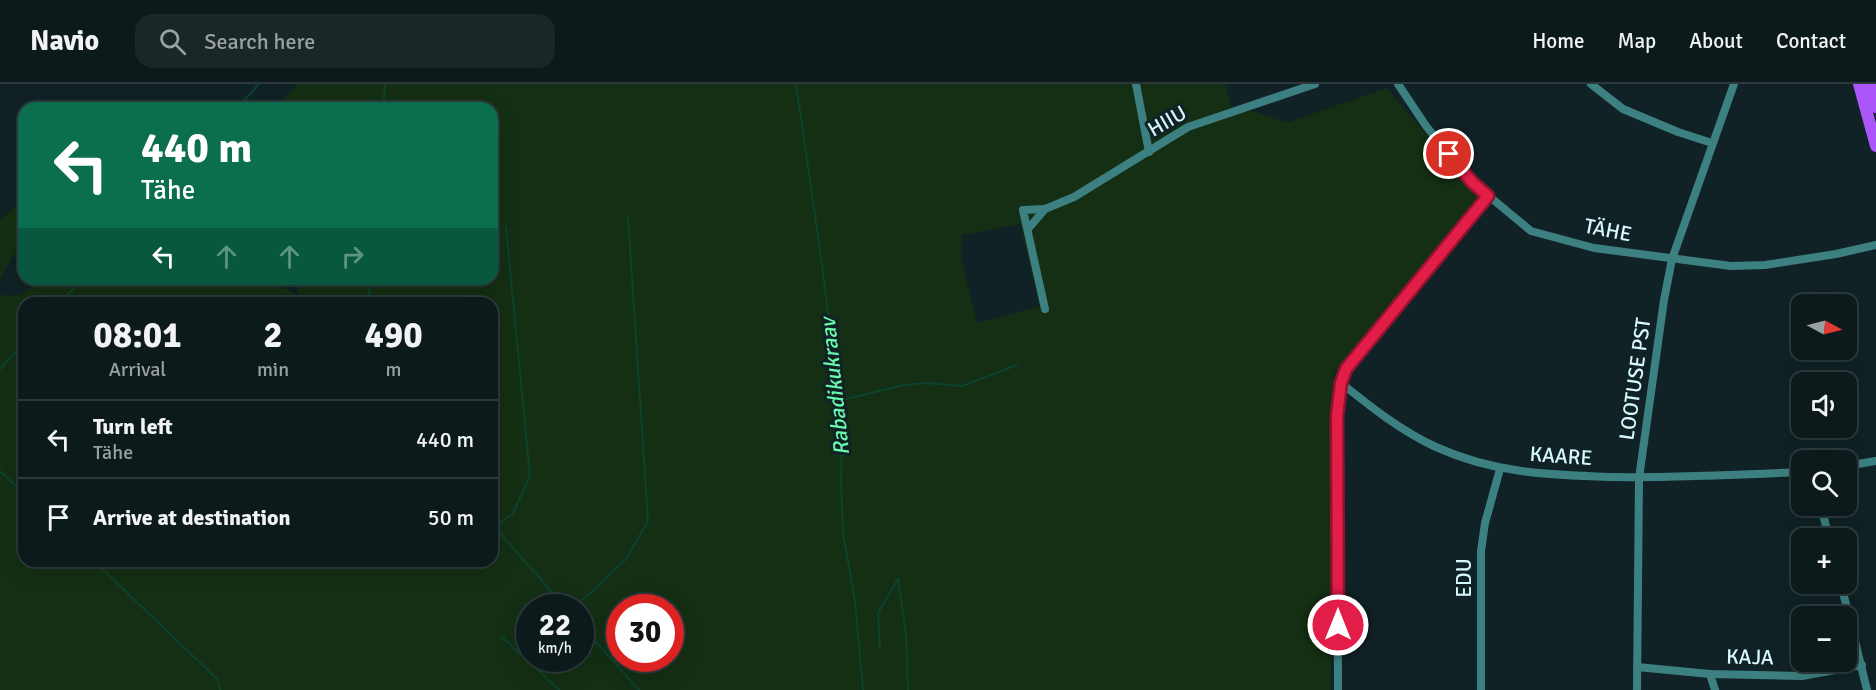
<!DOCTYPE html>
<meta charset="utf-8">
<style>
:root{--surface:#0c1a1c;--page:#1a2729;--text:#f1f3f6;--muted:#9aa1a3;--line:#2c383b}
body{margin:0;font-family:Signika,sans-serif;background:var(--page);color:var(--text);height:100vh;display:flex;flex-direction:column;font-size:22px;white-space:nowrap}
*{box-sizing:border-box;margin:0}
p{font-size:20px;color:var(--muted)}
.icon{flex:none;width:33px;height:33px;fill:none;stroke:currentColor;stroke-width:2;stroke-linecap:round;stroke-linejoin:round}
.map{position:relative;flex:1;overflow:hidden}
.panel{position:absolute;left:18px;top:213px;width:480px;height:270px;display:flex;flex-direction:column;background:var(--surface);border-radius:18px;box-shadow:0 6px 24px #0002,0 0 0 2px var(--line)}
.panel>*{flex:none}
.guide{position:absolute;left:18px;top:18px;width:480px;height:183px;border-radius:18px;box-shadow:0 6px 24px #0002,0 0 0 2px var(--line);background:#0b6e4f;color:#fff;overflow:hidden}
.needle{width:39px;rotate:97deg}
.buttons{position:absolute;left:1791px;top:210px;display:grid;gap:12px}
.buttons a{display:grid;place-items:center;width:66px;height:66px;border-radius:12px;background:var(--surface);box-shadow:0 6px 24px #0002,0 0 0 2px var(--line);font-size:30px}
.speed{position:absolute;left:516px;top:510px;display:flex;gap:12px;font-size:30px;font-weight:700;text-align:center}
.speed>*{display:grid;place-content:center;width:78px;height:78px;border-radius:50%;background:var(--surface);box-shadow:0 6px 24px #0002,0 0 0 2px var(--line);line-height:1}
.speed small{font-size:15px;font-weight:400}
.speed .limit{border:9px solid #d22;background:#fff;color:#111}
.pin{position:absolute;display:grid;place-items:center;width:51px;height:51px;color:#fff;margin:-26px;border:3px solid #fff;border-radius:50%;box-shadow:0 2px 6px #0007}
.me{position:absolute;width:66px;margin:-33px;rotate:0deg;stroke-linejoin:round;filter:drop-shadow(0 0 4px #0008)}
.turn{display:flex;align-items:center;gap:21px;height:126px;padding:0 24px;font-size:27px}
.turn .icon{width:78px;height:78px;stroke-width:2.5}
.turn b{display:block;font-size:42px;line-height:51px}
.lanes{display:flex;align-items:center;height:57px;padding:0 24px;background:#0003;justify-content:center;gap:30px;direction:ltr}
.lanes .off{opacity:.35}
.eta{display:flex;justify-content:space-evenly;align-items:center;height:102px;text-align:center}
.eta b{font-size:36px;font-weight:700;line-height:42px}
ul{padding:0;list-style:none}
li{display:flex;align-items:center;gap:18px;height:78px;padding:0 24px;border-top:2px solid var(--line)}
li div{flex:1}
li b{display:block;font-size:22px}
li em{font-style:normal}
header{display:flex;align-items:center;gap:36px;box-sizing:border-box;height:84px;padding:0 30px;background:var(--surface);border-bottom:2px solid var(--line)}
header strong{font-size:28px}
nav{display:flex;gap:33px;margin-inline-start:auto;font-size:21px}
.search{width:420px;height:54px;background:var(--page);display:flex;align-items:center;gap:15px;box-sizing:border-box;padding:0 21px;border-radius:18px;color:var(--muted);font-size:22px}
.map>svg:first-child{display:block}
.green{fill:#142f13;fill-rule:evenodd}
.lines{fill:none;stroke-linecap:round;stroke-linejoin:round}
.stream{stroke:#0c422f;stroke-width:2}
.minor{stroke:#3d8082;stroke-width:8}
.highway{stroke:#ab56f9;stroke-width:12}
.route-casing{stroke:#92132f;stroke-width:15}
.route{stroke:#e11d48;stroke-width:10}
.labels{text-anchor:middle;stroke-width:6;stroke-linejoin:round;paint-order:stroke}
.street-label{font-size:21px;fill:#d6f9fd;stroke:#102225}
.water-label{font-size:22px;font-style:italic;fill:#68f9ac;stroke:#102225}
</style>
<header>
<strong>Navio</strong>
<div class="search"><svg class="icon" aria-label="search" viewBox="0 0 24 24"><circle cx="10" cy="10" r="6"/><path d="M15 15l6 6"/></svg>Search here</div>
<nav><a>Home</a><a>Map</a><a>About</a><a>Contact</a></nav>
</header>
<div class="map">
<svg width="1876" height="606" viewBox="0 0 1876 606">
<rect width="100%" height="100%" fill="#102225"/>
<g class="green">
<path d="M298,0H1225L1231,22L1238,28L1254,27L1286,39L1387,4L1478,113L1334,290L1331,606H0V211L15,212L45,197L59,195H271L278,201L299,211L295,195H492V24H276ZM1020,140L1040,222L977,239L961,173L962,151ZM24,219H492V477H24ZM530,524H580V574H530ZM620,524H670V574H620Z"/>
<path d="M24,111V163L12,173L0,196V136L18,120Z"/>
</g>
<g class="lines">
<g class="stream">
<path d="M796,0L821,173L842,339L841,398L843,449L855,518L863,606"/>
<path d="M237,24L259,0"/>
<path d="M383,24L385,0"/>
<path d="M60,219L82,195"/>
<path d="M368,219L370,195"/>
<path d="M0,285L24,259"/>
<path d="M838,317L903,301L925,299L962,302L1017,281"/>
<path d="M0,387L24,410"/>
<path d="M492,440L566,524"/>
<path d="M495,443L513,429L530,392L506,143"/>
<path d="M94,477L217,595L220,606"/>
<path d="M570,524L586,513L626,475L648,437L628,133"/>
<path d="M580,540L639,606"/>
<path d="M501,552L559,606"/>
<path d="M880,565L878,529L898,495L906,550L908,606"/>
</g>
<g class="minor">
<path d="M1136,0L1149,68"/>
<path d="M1398,0L1426,42L1472,98L1531,147L1594,164L1731,182L1765,181L1836,170L1876,161"/>
<path d="M1591,0L1623,25L1678,48L1712,59"/>
<path d="M1028,145L1045,125"/>
<path d="M1045,225L1023,126L1045,125L1074,113L1188,43L1315,0"/>
<path d="M1341,299C1371,323 1401,347 1436,363C1493,389 1548,391 1610,393C1674,394 1738,391 1802,388"/>
<path d="M1846,382L1876,377"/>
<path d="M1821,422L1829,454"/>
<path d="M1841,500L1867,606"/>
<path d="M1637,583L1710,590L1802,592L1862,581"/>
<path d="M1710,590L1715,606"/>
<path d="M1338,606L1337,332L1341,299L1346,284L1488,112"/>
<path d="M1481,606V467L1485,439L1500,385"/>
<path d="M1637,606L1639,394L1664,216L1672,175L1734,0"/>
</g>
<g class="highway">
<path d="M1859,0L1876,62"/>
<path d="M1870,0L1876,23"/>
</g>
</g>
<g class="lines">
<defs>
<path id="route" d="M1338,541L1337,332L1341,299L1346,285L1488,112L1472,98L1449,70"/>
</defs>
<use href="#route" class="route-casing"/>
<use href="#route" class="route"/>
</g>
<g class="labels">
<g class="street-label">
<text transform="translate(1167 37) rotate(-30)" y="7">HIIU</text>
<text transform="translate(1608 146) rotate(11)" y="7">TÄHE</text>
<text transform="translate(1635 295) rotate(-82)" y="7">LOOTUSE PST</text>
<text transform="translate(1561 372) rotate(4)" y="7">KAARE</text>
<text transform="translate(1464 494) rotate(-90)" y="7">EDU</text>
<text transform="translate(1750 573) rotate(1)" y="7">KAJA</text>
</g>
<g class="water-label">
<text transform="translate(834 303) rotate(-96)" y="8">Rabadikukraav</text>
</g>
</g>
</svg>
<div class="buttons">
<a><svg class="needle" viewBox="-14 -14 28 28"><path d="M0-13l5 13h-10z" fill="#e53935"/><path d="M0 13l5-13h-10z" fill="#9aa1a3"/></svg></a>
<a><svg class="icon" aria-label="sound" viewBox="0 0 24 24"><path d="M4 9h4l5-4v14l-5-4H4zM17 9q2 3 0 6"/></svg></a>
<a><svg class="icon" aria-label="search" viewBox="0 0 24 24"><circle cx="10" cy="10" r="6"/><path d="M15 15l6 6"/></svg></a>
<a>+</a>
<a>−</a>
</div>
<div class="speed"><div>22<small>km/h</small></div><div class="limit">30</div></div>
<div class="pin" style="left:1449px;top:70px;background:#d93025"><svg class="icon" aria-label="arrive" viewBox="0 0 24 24"><path d="M6 21V4h12l-3 4 3 4H6"/></svg></div>
<svg class="me" style="left:1338px;top:541px" viewBox="-20 -20 40 40"><circle r="17" fill="#e11d48" stroke="#fff" stroke-width="3"/><path d="M0-11L8 9 0 5-8 9z" fill="#fff"/></svg>
<div class="guide">
<div class="turn"><svg class="icon" aria-label="left" viewBox="0 0 24 24"><path d="M17 20v-9H6M10 6l-5 5 5 5"/></svg><div><b>440 m</b>Tähe</div></div>
<div class="lanes"><svg class="icon" aria-label="left" viewBox="0 0 24 24"><path d="M17 20v-9H6M10 6l-5 5 5 5"/></svg><svg class="icon off" aria-label="ahead" viewBox="0 0 24 24"><path d="M12 20V5M6 11l6-6 6 6"/></svg><svg class="icon off" aria-label="ahead" viewBox="0 0 24 24"><path d="M12 20V5M6 11l6-6 6 6"/></svg><svg class="icon off" aria-label="right" viewBox="0 0 24 24"><path d="M7 20v-9h11M14 6l5 5-5 5"/></svg></div>
</div>
<section class="panel">
<div class="eta">
<div><b>08:01</b><p>Arrival</p></div>
<div><b>2</b><p>min</p></div>
<div><b>490</b><p>m</p></div>
</div>
<ul>
<li><svg class="icon" aria-label="left" viewBox="0 0 24 24"><path d="M17 20v-9H6M10 6l-5 5 5 5"/></svg><div><b>Turn left</b><p>Tähe</p></div><em>440 m</em></li>
<li><svg class="icon" aria-label="arrive" viewBox="0 0 24 24"><path d="M6 21V4h12l-3 4 3 4H6"/></svg><div><b>Arrive at destination</b></div><em>50 m</em></li>
</ul>
</section>
</div>
